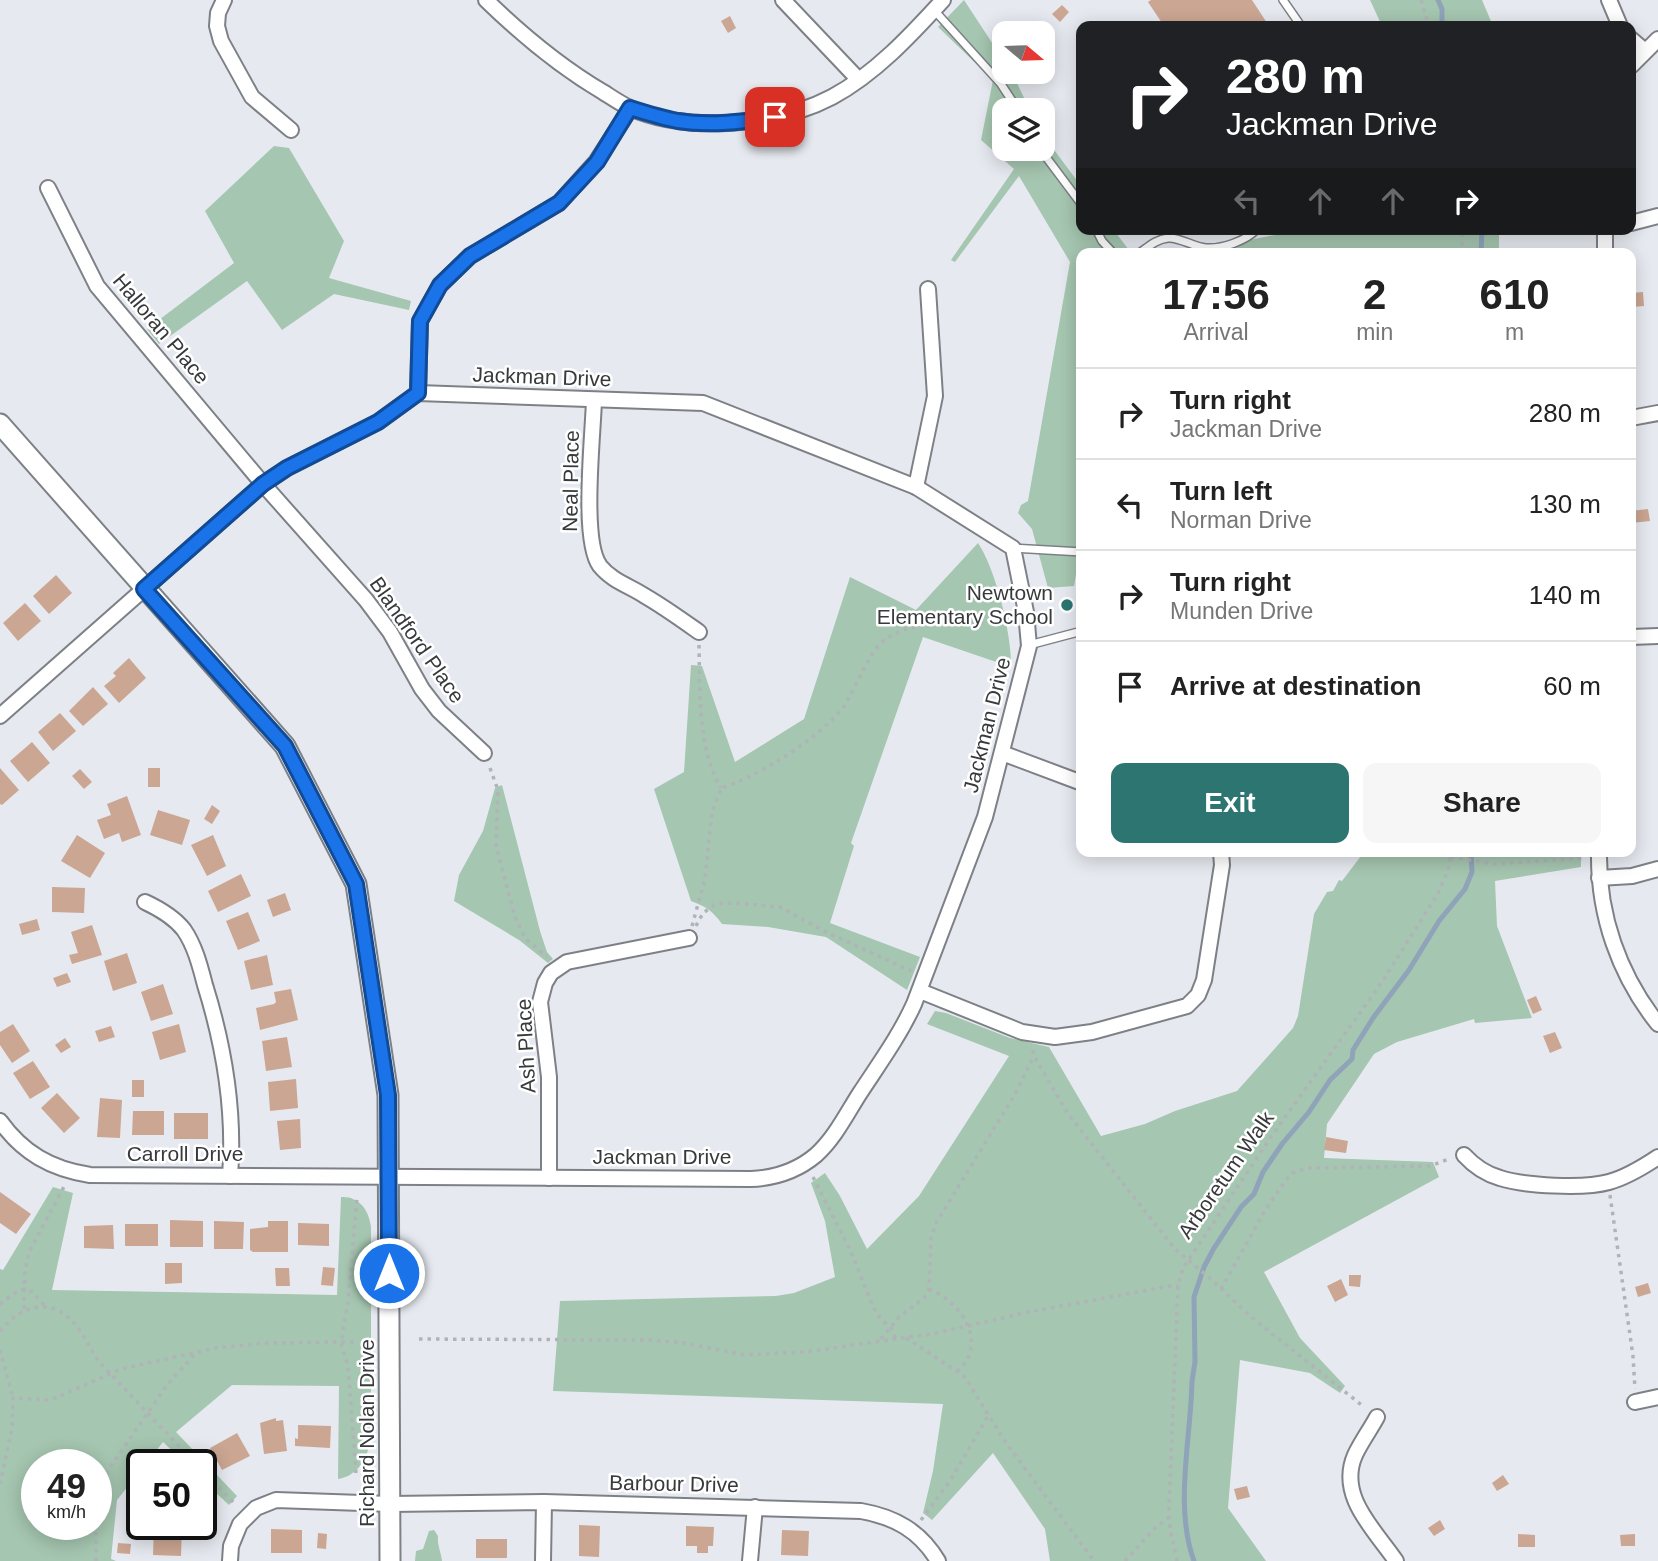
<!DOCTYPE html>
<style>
:root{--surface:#fff;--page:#f6f6f6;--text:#222;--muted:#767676;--line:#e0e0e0;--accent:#2c7571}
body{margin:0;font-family:Arial,sans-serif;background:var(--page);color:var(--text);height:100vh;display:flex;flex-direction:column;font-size:26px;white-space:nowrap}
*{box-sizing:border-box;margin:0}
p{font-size:23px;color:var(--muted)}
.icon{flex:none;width:38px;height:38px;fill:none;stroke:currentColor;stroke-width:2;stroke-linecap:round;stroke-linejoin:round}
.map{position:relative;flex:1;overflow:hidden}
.drawer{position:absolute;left:1076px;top:248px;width:560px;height:609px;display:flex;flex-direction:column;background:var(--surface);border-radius:14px;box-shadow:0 4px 18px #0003}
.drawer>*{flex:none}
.guide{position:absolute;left:1076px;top:21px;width:560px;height:214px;border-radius:14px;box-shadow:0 4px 18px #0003;background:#202124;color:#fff;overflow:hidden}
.needle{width:46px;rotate:109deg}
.controls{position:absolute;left:992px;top:21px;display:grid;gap:14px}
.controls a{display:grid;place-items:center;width:63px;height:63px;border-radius:14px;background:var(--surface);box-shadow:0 4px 18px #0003;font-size:35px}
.speed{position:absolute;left:21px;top:1449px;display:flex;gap:14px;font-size:35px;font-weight:700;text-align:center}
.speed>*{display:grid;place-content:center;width:91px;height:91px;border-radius:50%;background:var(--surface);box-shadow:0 4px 18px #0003;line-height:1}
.speed small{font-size:18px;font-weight:400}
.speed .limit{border:4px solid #111;border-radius:10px;background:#fff;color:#111}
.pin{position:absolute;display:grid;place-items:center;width:60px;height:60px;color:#fff;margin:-30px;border-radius:14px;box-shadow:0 4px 10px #0006}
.me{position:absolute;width:77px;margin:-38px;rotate:0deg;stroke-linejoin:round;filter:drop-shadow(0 0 5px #0008)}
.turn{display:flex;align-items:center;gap:24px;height:147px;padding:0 35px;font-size:32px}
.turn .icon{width:91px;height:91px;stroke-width:2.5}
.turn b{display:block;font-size:49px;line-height:60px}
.lanes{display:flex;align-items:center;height:66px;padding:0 35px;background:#0003;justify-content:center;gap:35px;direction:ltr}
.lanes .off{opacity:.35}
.eta{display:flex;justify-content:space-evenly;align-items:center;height:119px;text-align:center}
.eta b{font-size:42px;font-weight:600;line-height:49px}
.cta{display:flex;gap:14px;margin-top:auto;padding:14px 35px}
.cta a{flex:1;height:80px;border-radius:14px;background:var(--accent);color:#fff;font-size:28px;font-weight:600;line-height:80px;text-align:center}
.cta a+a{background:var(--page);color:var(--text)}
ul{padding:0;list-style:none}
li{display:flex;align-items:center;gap:21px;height:91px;padding:0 35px;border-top:2px solid var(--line)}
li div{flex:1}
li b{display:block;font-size:26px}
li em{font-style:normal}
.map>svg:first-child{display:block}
.green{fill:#a5c6b0;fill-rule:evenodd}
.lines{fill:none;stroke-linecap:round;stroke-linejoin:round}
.stream{stroke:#8fa3b9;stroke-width:5}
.building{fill:#cba692}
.service-casing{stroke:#7d8186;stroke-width:10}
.minor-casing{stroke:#7d8186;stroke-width:18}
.secondary-casing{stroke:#7d8186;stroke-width:23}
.path{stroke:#b0b3b8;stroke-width:3.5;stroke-dasharray:3.5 5;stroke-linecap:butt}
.service{stroke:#fff;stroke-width:7}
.minor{stroke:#fff;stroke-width:14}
.secondary{stroke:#fff;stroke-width:19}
.route-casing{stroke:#114b97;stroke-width:18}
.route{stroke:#1a73e8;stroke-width:12}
.poi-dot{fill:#2c7571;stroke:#fff;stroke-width:2.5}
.labels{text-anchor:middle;stroke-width:5;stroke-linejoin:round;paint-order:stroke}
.street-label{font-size:21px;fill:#37393b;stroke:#fff}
.poi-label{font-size:21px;fill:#37393b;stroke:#fff;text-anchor:end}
</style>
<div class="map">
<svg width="1658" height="1561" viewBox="0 0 1658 1561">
<rect width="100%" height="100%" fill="#e6eaf0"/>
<g class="green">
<path d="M964,0L1004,61V72L1012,73L1030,110H1004V149H1043V135L1081,186L1082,229H1113L1132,254H1082V538L1074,586L1048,588L1032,529L1018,513L1021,505L1028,501L1070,262L1019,176L955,262L951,260L1014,169L981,140L993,80L938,27Z"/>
<path d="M1370,0H1482L1493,26H1382Z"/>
<path d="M274,146L289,148L344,241L329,278L411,301L409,310L334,294L282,330L247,281L159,344L147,329L234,263L205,211Z"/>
<path d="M1305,229H1499V254H1179Z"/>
<path d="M978,543C996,570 1012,635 1011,667L923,637L851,843L854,846L830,923L920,957L907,990L826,937L768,927L722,924C713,911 705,906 691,901L654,789L684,772L691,665L702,666L735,762L804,719L850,577L916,610Z"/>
<path d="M502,785L540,931L547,952L553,959L548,963L519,940L454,901L459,875L483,831L495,788Z"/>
<path d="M1364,852H1581V867L1495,881L1497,926L1532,1018L1475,1023L1474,1019L1397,1042L1374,1054L1327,1124L1324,1158L1433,1162L1439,1177L1264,1272L1300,1338L1345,1386L1340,1393L1310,1373L1240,1360L1228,1508L1266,1561H1050L1045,1529L993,1453L932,1520L923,1513L933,1471L943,1404L553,1391L560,1301L776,1296L794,1293L835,1277L825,1221L811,1183L825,1173L840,1196L867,1249L919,1196L1009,1056L927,1024L935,1011L946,1013L1010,1038L1049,1047L1101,1136L1145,1124L1175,1111L1237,1091L1293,1028L1298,1016L1314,914L1327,892L1333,891L1339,880L1342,881Z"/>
<path d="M53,1187L73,1193L52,1290L337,1295L341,1197C359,1196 369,1210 371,1227V1438C368,1456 359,1476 338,1479L339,1386L232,1385L176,1432L237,1496L229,1505L201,1479V1465H187L163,1442L145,1465H142V1469L117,1500L111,1559L116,1561H0V1269L3,1270ZM37,1465H96V1524H37Z"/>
<path d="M434,1530L438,1536C437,1545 441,1552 442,1561H415L416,1551L423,1549L429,1531Z"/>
</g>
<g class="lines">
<g class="stream">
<path d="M1438,0L1442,9V26"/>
<path d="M1481,254L1482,229"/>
<path d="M1194,1561C1174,1507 1191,1438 1192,1381L1195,1362L1194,1297L1204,1267L1214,1248L1241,1207L1254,1194L1263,1172L1282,1144L1309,1112L1330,1080L1352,1059L1353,1050L1373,1018L1409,970L1439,921L1465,889L1472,872L1471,852"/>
</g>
</g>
<g class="building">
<path d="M1151,0H1252L1269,26H1164L1148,2Z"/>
<path d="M1062,5L1069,12L1060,22L1052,14Z"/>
<path d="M730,16L736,28L728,33L721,21Z"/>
<path d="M1643,292L1644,306L1632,307L1631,293Z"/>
<path d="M1648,509L1650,521L1631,523V511Z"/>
<path d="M56,575L72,593L49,614L33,596Z"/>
<path d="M25,603L41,621L18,641L3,623Z"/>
<path d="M129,658L146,678L119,703L104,686L116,676L113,673Z"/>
<path d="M93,687L108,704L83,726L69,711Z"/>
<path d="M60,713L76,731L53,751L38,732Z"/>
<path d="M32,742L50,763L28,782L10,761Z"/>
<path d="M0,768L19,790L2,805L0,804Z"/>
<rect x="148" y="768" width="12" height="19"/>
<path d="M80,769L92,782L84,789L72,776Z"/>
<path d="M127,796L141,835L122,842L119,833L104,839L97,820L111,815L107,804Z"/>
<path d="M212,805L220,811L212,824L204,819Z"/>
<path d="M158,810L190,820L182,845L150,835Z"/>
<path d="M77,835L105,853L90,878L61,861Z"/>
<path d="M213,835L226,866L207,876L191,845Z"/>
<path d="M241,874L251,896L218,912L208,891Z"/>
<path d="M52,887L85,888L84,913L52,912Z"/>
<path d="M285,893L291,910L273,917L267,900Z"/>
<path d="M248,912L260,941L238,950L226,921Z"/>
<path d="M37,919L40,930L22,935L19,924Z"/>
<path d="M92,925L102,955L72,964L69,955L78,953L71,932Z"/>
<path d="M127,953L137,983L113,991L104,961Z"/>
<path d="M267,955L273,985L251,990L244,961Z"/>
<path d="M67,973L71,982L57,987L53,978Z"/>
<path d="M163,984L173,1014L151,1021L141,992Z"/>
<path d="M291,989L298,1020L260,1030L256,1008L274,1004L276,1002L274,992Z"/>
<path d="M1536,996L1542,1010L1533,1014L1527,1000Z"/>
<path d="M13,1024L30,1051L12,1063L0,1045V1032Z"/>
<path d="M179,1024L186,1052L160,1060L152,1032Z"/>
<path d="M111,1026L115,1037L99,1042L95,1031Z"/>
<path d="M1555,1032L1562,1048L1550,1053L1543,1036Z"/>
<path d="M287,1037L292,1067L266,1071L262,1041Z"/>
<path d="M65,1038L71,1047L61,1053L55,1045Z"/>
<path d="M33,1061L50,1087L30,1099L13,1073Z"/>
<path d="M296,1079L298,1108L270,1111L268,1082Z"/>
<rect x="132" y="1080" width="12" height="17"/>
<path d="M57,1093L80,1118L64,1133L41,1108Z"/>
<path d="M100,1098L122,1100L120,1138L97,1137Z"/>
<path d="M133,1111H164V1135H132Z"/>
<rect x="174" y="1113" width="34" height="26"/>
<path d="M300,1119L301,1148L280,1150L277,1121Z"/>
<path d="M1326,1137L1348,1141L1346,1153L1324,1150Z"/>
<path d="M0,1192L31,1214L16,1234L0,1223Z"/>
<path d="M170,1220L203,1221V1247H170Z"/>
<path d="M214,1221L244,1222L243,1249H214Z"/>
<path d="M268,1221H288V1252H253L250,1250V1229L268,1227Z"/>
<path d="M298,1223L329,1224V1246L298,1245Z"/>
<rect x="125" y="1224" width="33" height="22"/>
<path d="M113,1225L114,1249L84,1248V1226Z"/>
<path d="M165,1263H182V1283L165,1284Z"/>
<path d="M323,1267L335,1268L333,1286L321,1285Z"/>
<path d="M275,1268H289L290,1286H276Z"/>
<path d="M1349,1275H1361L1360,1287L1349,1286Z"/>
<path d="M1341,1279L1348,1295L1335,1302L1327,1286Z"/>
<path d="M1648,1283L1651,1293L1638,1297L1635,1287Z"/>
<path d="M276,1418V1421L283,1420L287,1451L264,1454L260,1423Z"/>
<path d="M298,1425L331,1426L330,1448L295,1446V1438L298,1439Z"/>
<path d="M237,1433L250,1456L222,1470L210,1448Z"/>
<path d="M1503,1475L1509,1484L1497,1491L1492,1483Z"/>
<path d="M1247,1486L1250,1497L1237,1500L1234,1489Z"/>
<path d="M1440,1520L1445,1529L1434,1536L1428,1528Z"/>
<path d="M579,1525L600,1526L599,1557L579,1556Z"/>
<path d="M154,1526H182L181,1556L153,1555Z"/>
<path d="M686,1526L714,1527L713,1546H708V1553H697V1546H686Z"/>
<path d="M271,1529L302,1530V1553H271Z"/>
<path d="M782,1530L809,1531L808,1556L781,1555Z"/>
<path d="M318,1533L327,1534L326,1549L317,1548Z"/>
<path d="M1518,1534L1535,1535V1547H1518Z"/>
<path d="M1635,1534V1546H1621L1620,1535Z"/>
<rect x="476" y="1539" width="31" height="19"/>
<path d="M118,1543L131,1544L130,1554L117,1553Z"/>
</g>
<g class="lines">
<defs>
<g id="service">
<path d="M1283,0L1301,26"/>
<path d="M934,10L1001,84L1018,110"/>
<path d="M1040,149L1082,205"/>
<path d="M1096,229L1102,241L1114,254"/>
<path d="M1138,254C1147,248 1156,239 1168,238C1180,237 1193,247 1206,248C1222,249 1246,241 1257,229"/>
<path d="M1013,548L1082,552"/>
<path d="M1029,645L1082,631"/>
</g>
<g id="minor">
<path d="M224,0L218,13L217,26L221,41L252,97L291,130"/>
<path d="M486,0C522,35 559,66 603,92C611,97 621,104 630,108C687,133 777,126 832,97C875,74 911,35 943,0"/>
<path d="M783,0L858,79"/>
<path d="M1609,0L1620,26"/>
<path d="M1631,39L1645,51"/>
<path d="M1631,66L1658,39"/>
<path d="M48,188L97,286L263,484L366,600L390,632L422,689L439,711L484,753"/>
<path d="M1631,223L1658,216"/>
<path d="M1605,254V229"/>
<path d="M418,393L420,321L440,285L470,256L559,203L596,162L630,109"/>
<path d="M594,400C593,436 581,541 600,566C612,581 630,586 645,596C664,607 682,620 699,632"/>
<path d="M1631,418L1658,413"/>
<path d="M916,487L935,396L928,289"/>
<path d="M1631,637L1658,636"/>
<path d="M0,716L263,484L287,468L378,422L418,393L703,403L916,487L1013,548L1026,612L1029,646L985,817L914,1004C900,1035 879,1064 860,1093C847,1113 835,1138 816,1155C797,1171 775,1178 751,1179L90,1175C51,1169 23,1153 0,1121"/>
<path d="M1002,753L1082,783"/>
<path d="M1599,852C1598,915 1619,975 1658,1024"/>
<path d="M1599,878L1632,876L1658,869"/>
<path d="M145,902C160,909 174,917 184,930C195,946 200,966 205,985C224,1046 235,1111 230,1176"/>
<path d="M920,991L1022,1032L1055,1037L1092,1032L1187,1006L1198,995L1204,980L1222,865L1221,852"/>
<path d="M1464,1155C1474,1166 1486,1174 1500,1178C1525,1186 1584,1189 1609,1182C1627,1177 1643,1167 1658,1157"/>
<path d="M549,1178V1077L540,1002L545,983L551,973L567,962L689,938"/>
<path d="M1635,1402L1658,1397"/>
<path d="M1377,1417C1370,1430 1361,1442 1355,1455C1337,1496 1375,1530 1396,1561"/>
<path d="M230,1561L231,1546L240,1524L256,1508L276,1500L390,1504L544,1502L861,1511C895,1517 920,1531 938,1561"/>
<path d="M543,1561L544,1502"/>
<path d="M750,1561L755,1507"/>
</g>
<path id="secondary" d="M0,424L285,746L356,884L388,1095L390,1561"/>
</defs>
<use href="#service" class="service-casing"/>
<use href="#minor" class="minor-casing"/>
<use href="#secondary" class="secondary-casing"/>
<g class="path">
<path d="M1421,0L1429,26"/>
<path d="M1462,254V229"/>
<path d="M699,645C700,690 697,747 721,788"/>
<path d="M490,768L498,790L496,845L515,917L525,938L547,957"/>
<path d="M1451,857L1494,864L1584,858"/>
<path d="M692,926L705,879L712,812L721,788C756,778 823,736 844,706C857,687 868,651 886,639C923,614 971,630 1011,618"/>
<path d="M696,926L703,913L716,904L732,903L780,907L824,931L911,971"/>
<path d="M1033,1050L1034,1056L1068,1114L1175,1249L1212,1280L1250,1316L1364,1407"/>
<path d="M813,1177L851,1252L873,1307L881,1319L891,1328L896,1339"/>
<path d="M1610,1195L1633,1356L1635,1389"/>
<path d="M929,1289C961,1302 989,1342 958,1371"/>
<path d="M1221,1289L1263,1214L1283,1184L1292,1173L1308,1168L1430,1166L1449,1159"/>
<path d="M0,1304L15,1293L24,1289L32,1292L46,1307"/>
<path d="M24,1309L25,1270L29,1252L66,1183"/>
<path d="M0,1331C20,1306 50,1296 74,1323C85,1335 90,1351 101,1364L197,1465"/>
<path d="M906,1338L964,1376L1006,1443L1094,1561"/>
<path d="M419,1339L650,1340L685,1343L744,1355L806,1352L936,1333L1029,1312L1170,1286H1178"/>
<path d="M881,1339L899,1317L924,1298L929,1289L931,1238L936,1223L1014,1096L1034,1056"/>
<path d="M0,1350L13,1398"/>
<path d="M201,1469L236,1505"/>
<path d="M356,1473L348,1366L341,1343L348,1301L357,1198"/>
<path d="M0,1484L12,1429L13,1398L51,1400L121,1369L216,1348L265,1343L355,1342"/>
<path d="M96,1497L102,1479L167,1385L195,1354"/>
<path d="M921,1520L950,1481L988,1416"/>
<path d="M96,1561V1524"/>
<path d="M1125,1561L1155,1528L1169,1517"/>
<path d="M1177,1561L1170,1528L1169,1508L1178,1286L1183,1268L1271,1137L1382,982L1437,895L1447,873L1452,852"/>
</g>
<use href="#service" class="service"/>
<use href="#minor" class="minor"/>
<use href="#secondary" class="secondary"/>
</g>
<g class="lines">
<defs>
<path id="route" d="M389,1273L388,1095L356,884L285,746L144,589L263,484L287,468L378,422L418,393L420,321L440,285L470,256L559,203L597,162L630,108C646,113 662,118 678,121C710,126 743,122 775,117"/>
</defs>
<use href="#route" class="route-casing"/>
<use href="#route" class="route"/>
</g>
<circle class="poi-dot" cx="1067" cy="605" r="7"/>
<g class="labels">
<g class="street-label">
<text transform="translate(161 329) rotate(50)" y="7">Halloran Place</text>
<text transform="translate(542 377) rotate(2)" y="7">Jackman Drive</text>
<text transform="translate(571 481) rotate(-89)" y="7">Neal Place</text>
<text transform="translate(417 640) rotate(55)" y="7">Blandford Place</text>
<text transform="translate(987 725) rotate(-76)" y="7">Jackman Drive</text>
<text transform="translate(526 1046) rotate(-93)" y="7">Ash Place</text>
<text x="185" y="1161">Carroll Drive</text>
<text x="662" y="1164">Jackman Drive</text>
<text transform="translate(1226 1175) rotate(-55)" y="7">Arboretum Walk</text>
<text transform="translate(367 1433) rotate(-90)" y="7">Richard Nolan Drive</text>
<text transform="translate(674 1484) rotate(1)" y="7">Barbour Drive</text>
</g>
<g class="poi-label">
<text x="1053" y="600">Newtown<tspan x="1053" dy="24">Elementary School</tspan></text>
</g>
</g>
</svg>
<div class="controls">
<a><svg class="needle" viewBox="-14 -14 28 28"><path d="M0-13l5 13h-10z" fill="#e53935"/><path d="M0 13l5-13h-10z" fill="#767676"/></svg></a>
<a><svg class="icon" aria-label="layers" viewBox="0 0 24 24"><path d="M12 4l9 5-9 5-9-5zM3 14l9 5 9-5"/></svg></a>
</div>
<div class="speed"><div>49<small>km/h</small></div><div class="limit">50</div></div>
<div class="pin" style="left:775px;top:117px;background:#d93025"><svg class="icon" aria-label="arrive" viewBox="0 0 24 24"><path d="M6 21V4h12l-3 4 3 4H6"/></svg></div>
<svg class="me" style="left:389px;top:1273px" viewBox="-20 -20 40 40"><circle r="17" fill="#1a73e8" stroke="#fff" stroke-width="3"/><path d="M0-11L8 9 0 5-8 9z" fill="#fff"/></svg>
<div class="guide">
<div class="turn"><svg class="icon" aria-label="right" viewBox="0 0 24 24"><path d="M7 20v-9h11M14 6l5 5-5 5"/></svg><div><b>280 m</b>Jackman Drive</div></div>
<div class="lanes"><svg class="icon off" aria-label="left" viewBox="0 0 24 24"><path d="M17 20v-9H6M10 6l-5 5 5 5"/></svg><svg class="icon off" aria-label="ahead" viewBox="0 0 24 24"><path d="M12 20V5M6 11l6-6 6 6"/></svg><svg class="icon off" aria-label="ahead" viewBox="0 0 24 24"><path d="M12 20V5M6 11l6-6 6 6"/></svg><svg class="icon" aria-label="right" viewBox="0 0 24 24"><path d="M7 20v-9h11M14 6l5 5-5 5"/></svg></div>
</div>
<section class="drawer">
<div class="eta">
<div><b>17:56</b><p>Arrival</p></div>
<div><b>2</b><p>min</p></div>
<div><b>610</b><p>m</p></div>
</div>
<ul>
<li><svg class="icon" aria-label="right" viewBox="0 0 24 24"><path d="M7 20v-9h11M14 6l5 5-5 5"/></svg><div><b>Turn right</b><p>Jackman Drive</p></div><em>280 m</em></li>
<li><svg class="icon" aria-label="left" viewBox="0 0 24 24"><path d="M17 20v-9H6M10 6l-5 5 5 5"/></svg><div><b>Turn left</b><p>Norman Drive</p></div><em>130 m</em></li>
<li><svg class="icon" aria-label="right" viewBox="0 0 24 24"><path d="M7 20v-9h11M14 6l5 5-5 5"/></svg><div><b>Turn right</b><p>Munden Drive</p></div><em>140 m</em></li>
<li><svg class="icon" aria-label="arrive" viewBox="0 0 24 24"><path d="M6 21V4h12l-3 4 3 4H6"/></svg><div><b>Arrive at destination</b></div><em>60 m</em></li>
</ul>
<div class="cta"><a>Exit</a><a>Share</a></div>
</section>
</div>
